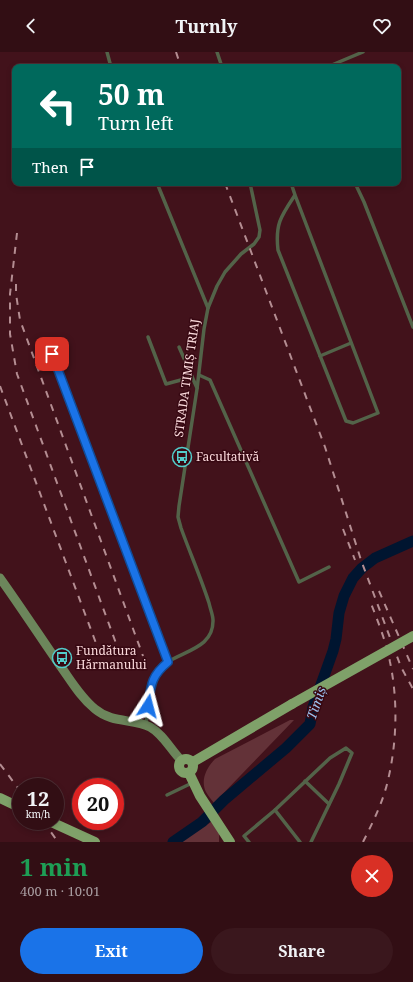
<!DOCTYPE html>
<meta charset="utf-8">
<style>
:root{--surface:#320e14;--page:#3a171d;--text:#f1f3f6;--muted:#a89ca0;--line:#4d2e34;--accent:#1a73e8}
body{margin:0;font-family:"Noto Serif",serif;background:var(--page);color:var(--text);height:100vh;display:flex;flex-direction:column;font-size:15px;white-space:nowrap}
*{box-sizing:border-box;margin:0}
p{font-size:13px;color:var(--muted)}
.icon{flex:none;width:22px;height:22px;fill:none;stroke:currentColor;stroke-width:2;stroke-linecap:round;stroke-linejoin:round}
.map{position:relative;height:790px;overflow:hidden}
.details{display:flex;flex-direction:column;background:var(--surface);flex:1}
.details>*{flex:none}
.guide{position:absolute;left:12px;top:12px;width:389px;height:122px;border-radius:8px;box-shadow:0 2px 6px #0003,0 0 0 1px var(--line);background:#00695c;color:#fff;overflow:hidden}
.speed{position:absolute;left:12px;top:726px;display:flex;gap:8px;font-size:20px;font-weight:700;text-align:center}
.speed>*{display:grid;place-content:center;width:52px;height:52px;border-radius:50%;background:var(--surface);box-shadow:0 2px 6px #0003,0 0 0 1px var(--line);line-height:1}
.speed small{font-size:10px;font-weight:400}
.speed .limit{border:6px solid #d22;background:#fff;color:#111}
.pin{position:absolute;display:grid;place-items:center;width:34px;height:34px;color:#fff;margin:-17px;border-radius:8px;box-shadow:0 2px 6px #0006}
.me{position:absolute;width:44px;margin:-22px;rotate:9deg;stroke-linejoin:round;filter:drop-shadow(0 0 3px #0008)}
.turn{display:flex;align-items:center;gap:14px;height:84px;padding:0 20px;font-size:18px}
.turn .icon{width:52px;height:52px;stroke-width:2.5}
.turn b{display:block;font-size:28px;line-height:34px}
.then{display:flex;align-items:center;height:38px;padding:0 20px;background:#0003;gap:8px;font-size:15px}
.round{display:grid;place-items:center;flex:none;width:42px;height:42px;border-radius:21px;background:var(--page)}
.summary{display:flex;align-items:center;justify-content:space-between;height:68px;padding:0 20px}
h1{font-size:24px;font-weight:700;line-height:30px;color:#1e9e55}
.action{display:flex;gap:8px;margin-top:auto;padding:8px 20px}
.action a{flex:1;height:46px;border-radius:24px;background:var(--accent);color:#fff;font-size:16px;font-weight:700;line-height:46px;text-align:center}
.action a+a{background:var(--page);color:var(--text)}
header{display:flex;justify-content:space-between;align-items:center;height:52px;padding:0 20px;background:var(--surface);font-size:18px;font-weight:700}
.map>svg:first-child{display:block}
.green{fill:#633238}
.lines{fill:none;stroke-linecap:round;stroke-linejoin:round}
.river{stroke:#001530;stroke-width:11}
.service{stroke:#536349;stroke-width:3.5}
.secondary{stroke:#6c865b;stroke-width:9}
.primary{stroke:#7fa169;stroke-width:10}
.rail{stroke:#b48d92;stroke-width:2;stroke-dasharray:7 7;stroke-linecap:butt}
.primary-bridge{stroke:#7fa169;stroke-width:10}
.route-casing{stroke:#114b97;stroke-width:10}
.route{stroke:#1a73e8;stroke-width:7}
.labels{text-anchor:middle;stroke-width:3;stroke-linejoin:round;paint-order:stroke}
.street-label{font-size:12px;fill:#fcdbdd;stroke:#370812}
.poi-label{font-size:12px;fill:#fcdbdd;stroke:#370812;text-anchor:start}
.water-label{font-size:13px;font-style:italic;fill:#9cc3f2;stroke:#370812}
</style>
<header><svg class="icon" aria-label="back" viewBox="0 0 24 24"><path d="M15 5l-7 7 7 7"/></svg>Turnly<svg class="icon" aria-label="heart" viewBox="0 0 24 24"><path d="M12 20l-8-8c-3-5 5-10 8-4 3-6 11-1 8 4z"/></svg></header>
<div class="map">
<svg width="413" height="790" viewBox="0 0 413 790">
<rect width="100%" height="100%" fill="#42121b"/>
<g class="green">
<path d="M290,668H294L214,751C211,747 208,744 206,740C200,728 207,715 215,707Z"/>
<path d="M211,770L219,781V790H180Z"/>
</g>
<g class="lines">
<path class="river" d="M173,790L202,770L224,748L286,696L310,672L313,655L333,599L336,587L339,561L344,544L353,526L362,516L375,506L413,489"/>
<g class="service">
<path d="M107,0L111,15"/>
<path d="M217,0L222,15"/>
<path d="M327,15L363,0"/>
<path d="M157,131L208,256"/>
<path d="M291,131L295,143L378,361L353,371L346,369L278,198C275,172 281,164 295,143"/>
<path d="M355,131L364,150L413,275"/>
<path d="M148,285L166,332L192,325"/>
<path d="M46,287L168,610"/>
<path d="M179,295L197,336"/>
<path d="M320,304L351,291"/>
<path d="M199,323L210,328L299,530L329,515"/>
<path d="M146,672C148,657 148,637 154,624C167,598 214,603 213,568C213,563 210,556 209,551C201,526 190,501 181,476L178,465L179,454L197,337L204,277L208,256L217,234L225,220L241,202L254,192L259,185L260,178L250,131"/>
<path d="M305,729L329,752"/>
<path d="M167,743L192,731"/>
<path d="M275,758L300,790"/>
<path d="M249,790L244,784L275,758L330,706L346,696L352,701L339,732L311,790"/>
</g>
<path class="secondary" d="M0,526C20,554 39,583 59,612C70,627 80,645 95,657C113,672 133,666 150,675C163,682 171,698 181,708"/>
<g class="primary">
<circle cx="186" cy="714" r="7"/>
<path d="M193,710L292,652"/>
<path d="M189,721L200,744L230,790"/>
<path d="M0,746L21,756"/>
<path d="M49,769L95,790"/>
</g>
<g class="rail">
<path d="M176,0L181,15"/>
<path d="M225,131L325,395L361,508L401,615L413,637"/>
<path d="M17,181L10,242V282L17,322L124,613"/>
<path d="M16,232V242L20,268L143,604"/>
<path d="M0,334L106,618"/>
<path d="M343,477L355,508"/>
<path d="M379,539L413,617"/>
<path d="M0,712L21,740"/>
<path d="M43,769L58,790"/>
<path d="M363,790C373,770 383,750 388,728C397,690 398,648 390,610C387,592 377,567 370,549"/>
</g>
<path class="primary-bridge" d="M292,652L413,584"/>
</g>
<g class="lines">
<defs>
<path id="route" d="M52,302L168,610C151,624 151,633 148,654"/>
</defs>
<use href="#route" class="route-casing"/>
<use href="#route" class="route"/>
</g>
<defs>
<symbol id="bus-ring" viewBox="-11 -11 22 22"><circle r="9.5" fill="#370812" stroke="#53cdcb" stroke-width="1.5"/><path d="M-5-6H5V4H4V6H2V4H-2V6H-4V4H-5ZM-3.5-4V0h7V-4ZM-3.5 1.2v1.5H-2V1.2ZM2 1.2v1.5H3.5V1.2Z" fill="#53cdcb"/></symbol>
</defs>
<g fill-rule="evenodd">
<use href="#bus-ring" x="171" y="394" width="22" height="22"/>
<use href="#bus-ring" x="51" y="595" width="22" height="22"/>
</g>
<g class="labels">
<g class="street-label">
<text transform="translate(187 326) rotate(-82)" y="4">STRADA TIMIȘ TRIAJ</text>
</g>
<g class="poi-label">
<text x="196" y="409">Facultativă</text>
<text x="76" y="603">Fundătura<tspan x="76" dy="14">Hărmanului</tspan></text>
</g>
<g class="water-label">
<text transform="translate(316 651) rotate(-71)" y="5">Timiș</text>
</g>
</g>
</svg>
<div class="speed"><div>12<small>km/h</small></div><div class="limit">20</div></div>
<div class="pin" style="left:52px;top:302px;background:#d93025"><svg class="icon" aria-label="arrive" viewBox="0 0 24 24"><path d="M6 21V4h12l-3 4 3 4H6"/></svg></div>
<svg class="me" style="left:148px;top:654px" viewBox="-20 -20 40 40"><path d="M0-17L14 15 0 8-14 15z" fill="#1a73e8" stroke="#fff" stroke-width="4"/></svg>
<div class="guide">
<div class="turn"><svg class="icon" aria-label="left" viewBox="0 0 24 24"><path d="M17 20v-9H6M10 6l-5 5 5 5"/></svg><div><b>50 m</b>Turn left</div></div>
<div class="then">Then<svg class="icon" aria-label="arrive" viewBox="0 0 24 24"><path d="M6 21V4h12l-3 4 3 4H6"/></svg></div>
</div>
</div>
<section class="details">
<div class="summary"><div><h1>1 min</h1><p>400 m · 10:01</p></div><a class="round" style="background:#d93025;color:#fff"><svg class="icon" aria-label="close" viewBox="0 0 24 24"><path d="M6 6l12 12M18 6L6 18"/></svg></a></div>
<div class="action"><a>Exit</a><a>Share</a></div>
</section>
